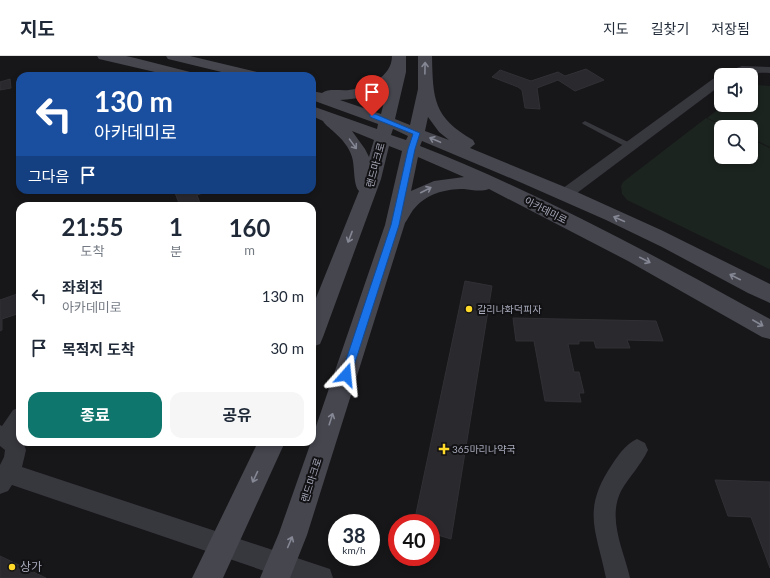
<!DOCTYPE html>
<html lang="ko">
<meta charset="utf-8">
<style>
:root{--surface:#fff;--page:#f6f6f7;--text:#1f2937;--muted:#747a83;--line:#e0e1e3;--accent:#0f766e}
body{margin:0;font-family:Lato,"Noto Sans KR",sans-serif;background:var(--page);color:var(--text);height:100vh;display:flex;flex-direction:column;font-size:15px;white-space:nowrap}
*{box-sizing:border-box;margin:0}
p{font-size:13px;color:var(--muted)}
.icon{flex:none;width:22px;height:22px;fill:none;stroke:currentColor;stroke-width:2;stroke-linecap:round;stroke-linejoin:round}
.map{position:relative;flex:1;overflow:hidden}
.panel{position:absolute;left:16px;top:146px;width:300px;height:244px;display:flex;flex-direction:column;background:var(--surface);border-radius:12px;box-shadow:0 2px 6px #0003}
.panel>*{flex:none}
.banner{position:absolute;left:16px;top:16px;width:300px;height:122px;border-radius:12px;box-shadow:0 2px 6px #0003;background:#1a4fa0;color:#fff;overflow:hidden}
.fabs{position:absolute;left:714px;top:12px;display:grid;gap:8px}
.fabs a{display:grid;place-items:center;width:44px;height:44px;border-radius:8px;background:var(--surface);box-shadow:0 2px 6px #0003;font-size:20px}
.speed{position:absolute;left:328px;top:458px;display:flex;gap:8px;font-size:20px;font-weight:700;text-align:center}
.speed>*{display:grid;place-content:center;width:52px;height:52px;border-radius:50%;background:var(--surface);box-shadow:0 2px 6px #0003;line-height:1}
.speed small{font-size:10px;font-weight:400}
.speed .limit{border:6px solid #d22;background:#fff;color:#111}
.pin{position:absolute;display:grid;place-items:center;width:34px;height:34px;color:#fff;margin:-41px -17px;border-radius:50% 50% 50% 0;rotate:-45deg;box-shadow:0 0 4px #0007}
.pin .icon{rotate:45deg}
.me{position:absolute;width:44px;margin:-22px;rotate:18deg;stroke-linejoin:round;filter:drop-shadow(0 0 3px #0008)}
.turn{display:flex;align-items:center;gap:14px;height:84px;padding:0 12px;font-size:18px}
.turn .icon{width:52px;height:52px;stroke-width:2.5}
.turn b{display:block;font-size:28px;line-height:34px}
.then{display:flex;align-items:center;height:38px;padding:0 12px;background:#0003;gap:8px;font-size:15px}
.eta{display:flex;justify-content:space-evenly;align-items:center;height:68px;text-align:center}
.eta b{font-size:24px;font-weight:700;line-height:28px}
.action{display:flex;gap:8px;margin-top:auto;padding:8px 12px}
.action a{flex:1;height:46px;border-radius:12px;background:var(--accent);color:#fff;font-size:16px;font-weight:700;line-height:46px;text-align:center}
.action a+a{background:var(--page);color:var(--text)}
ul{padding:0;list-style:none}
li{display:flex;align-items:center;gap:12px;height:52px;padding:0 12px}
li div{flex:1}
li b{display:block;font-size:15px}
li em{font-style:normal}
header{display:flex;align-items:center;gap:24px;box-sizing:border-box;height:56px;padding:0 20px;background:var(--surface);border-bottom:1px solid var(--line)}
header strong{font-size:19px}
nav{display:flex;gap:22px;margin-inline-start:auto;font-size:14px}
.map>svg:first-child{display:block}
.green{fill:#1c241f}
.building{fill:#2a292d;stroke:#313035}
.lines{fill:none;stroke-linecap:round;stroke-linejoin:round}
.lane{fill:#37373e;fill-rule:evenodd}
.street{fill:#37373e;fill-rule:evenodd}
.secondary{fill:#45464e;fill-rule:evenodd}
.oneway{stroke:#858794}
.route{fill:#1a73e8;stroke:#114b97}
.poi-dot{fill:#ffda28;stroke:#121114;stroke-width:1.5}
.labels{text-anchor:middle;stroke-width:4;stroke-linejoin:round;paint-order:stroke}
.street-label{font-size:10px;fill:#a7aaba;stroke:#121114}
.poi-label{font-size:10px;fill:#a7aaba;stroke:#121114;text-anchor:start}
.near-poi-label{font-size:12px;fill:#a7aaba;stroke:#121114;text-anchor:start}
</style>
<header>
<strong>지도</strong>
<nav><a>지도</a><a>길찾기</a><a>저장됨</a></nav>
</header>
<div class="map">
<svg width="770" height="522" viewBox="0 0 770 522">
<rect width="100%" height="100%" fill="#171719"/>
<g class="green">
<path d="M758,29L770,30V91L751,82V71H727L707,62L724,49H751V30Z"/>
<path d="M706,62L725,71H721V101H751V83L770,92V212L769,213L627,144L622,138L621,130L623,126Z"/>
</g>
<g class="building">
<path d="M586,13L604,24L575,35L558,24L537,32L540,53L525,52L522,34L518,31L492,21L500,14L531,25L558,16L565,20Z"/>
<path d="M10,23L11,32L0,34V26Z"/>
<path d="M174,134H212L197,139L201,150H180Z"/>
<path d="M465,225L492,230L451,483L431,477V467H414Z"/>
<path d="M20,237V257L2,263V274L0,275V244Z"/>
<path d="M513,262L656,265L663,285L627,284L630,292H596L594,285H579V288H568L574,316H579L584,337H579L581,346L545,345L534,285H516Z"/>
<path d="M715,424L770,426V512L751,461L728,460Z"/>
<path d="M0,500L46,522H0Z"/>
</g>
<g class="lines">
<path class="lane" d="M585,65L632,88L633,90L632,92H628L583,68L582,67Z"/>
<g class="street">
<path d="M742,10L770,11V17C753,16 738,19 721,19V29L569,143L564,144L559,143L557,139L559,135L717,20H721L722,17Z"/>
<path d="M20,351V386H23L26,394L22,411L321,510L330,513L333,522H285L12,429L8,435L0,438V409L4,401L5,394L0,390V369L2,370L13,354Z"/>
<path d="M637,383L645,387L648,394C641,409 629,421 621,435C607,463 624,495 630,522H606C596,473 581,454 613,407C620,397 626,388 637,383Z"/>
</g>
<g class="secondary">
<path d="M97,0H126L135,2L194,17L196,20H172L99,3Z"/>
<path d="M166,0H190L261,17L263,20H238L168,3Z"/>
<path d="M392,0H406V16L395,63L410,69L418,33V0H432C433,43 433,61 473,84L475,88L470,92L577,136L661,174L770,228V247L748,237L662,191L606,164L522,127L422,85L420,90C532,134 639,191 744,249L770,263V283L762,281L628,205L489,133C481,136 472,134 464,133C444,133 426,138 413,154C410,158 408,163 405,167L307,479L290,522H260L279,477L311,386H312V382L385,169L402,95L389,90L381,123L323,281L320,288L312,291V252L359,135C353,129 355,111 352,101C349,91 342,83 334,76C330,72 325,69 323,65L312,60V50L377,73L378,68L312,44V35L322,37C328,32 341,35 349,34C367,32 392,21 392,0ZM388,30L381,58L340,44C357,43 375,40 388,30ZM428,61L439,76L449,84L425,75ZM393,73L408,80L406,84L391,79ZM352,75L374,84L369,101L365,93ZM418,101L464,121L434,125L411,135Z"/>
<path d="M258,386H285L223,522H192Z"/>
</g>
</g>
<defs><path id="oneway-shaft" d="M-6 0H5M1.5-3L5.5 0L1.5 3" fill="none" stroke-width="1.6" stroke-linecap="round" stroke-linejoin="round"/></defs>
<g class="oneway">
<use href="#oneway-shaft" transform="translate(425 12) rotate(-89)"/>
<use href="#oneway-shaft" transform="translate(435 84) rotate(-157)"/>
<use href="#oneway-shaft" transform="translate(353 88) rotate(54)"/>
<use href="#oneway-shaft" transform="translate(426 134) rotate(-27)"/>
<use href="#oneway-shaft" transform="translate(619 163) rotate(-156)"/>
<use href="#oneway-shaft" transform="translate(350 181) rotate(111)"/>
<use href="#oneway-shaft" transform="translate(645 204) rotate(27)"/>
<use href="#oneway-shaft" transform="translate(735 221) rotate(-153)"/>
<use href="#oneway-shaft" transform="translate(758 267) rotate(30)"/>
<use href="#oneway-shaft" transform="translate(331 363) rotate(-72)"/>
<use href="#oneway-shaft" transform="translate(255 421) rotate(115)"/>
<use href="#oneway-shaft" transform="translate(290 486) rotate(-67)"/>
</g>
<path class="route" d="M370,58H375L420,77L415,93L399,169L351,319L349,322L346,323L342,322L341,319L391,169L408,93L413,78L370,61Z"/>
<g class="poi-dot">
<circle cx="469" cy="253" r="4"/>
<path d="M442 387h4v4h4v4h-4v4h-4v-4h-4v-4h4z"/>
<circle cx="12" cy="511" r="4"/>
</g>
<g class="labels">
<g class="street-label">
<text transform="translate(375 109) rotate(-75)" y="4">랜드마크로</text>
<text transform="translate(546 154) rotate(27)" y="4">아카데미로</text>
<text transform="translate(311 424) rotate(-72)" y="4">랜드마크로</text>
</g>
<g class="poi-label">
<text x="477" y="257">갈리나화덕피자</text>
<text x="452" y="397">365마리나약국</text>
</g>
<g class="near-poi-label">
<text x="20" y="515">상가</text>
</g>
</g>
</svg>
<div class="fabs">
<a><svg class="icon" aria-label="sound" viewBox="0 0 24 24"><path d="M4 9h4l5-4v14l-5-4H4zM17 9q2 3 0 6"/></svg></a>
<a><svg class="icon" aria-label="search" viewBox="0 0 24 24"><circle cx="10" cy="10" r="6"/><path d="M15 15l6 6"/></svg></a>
</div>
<div class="speed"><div>38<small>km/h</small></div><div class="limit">40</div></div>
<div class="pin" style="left:372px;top:60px;background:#d93025"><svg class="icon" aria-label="arrive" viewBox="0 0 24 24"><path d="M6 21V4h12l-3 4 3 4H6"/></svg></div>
<svg class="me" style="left:346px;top:319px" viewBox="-20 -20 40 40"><path d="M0-17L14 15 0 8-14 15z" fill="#1a73e8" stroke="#fff" stroke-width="4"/></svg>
<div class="banner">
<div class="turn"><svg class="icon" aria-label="left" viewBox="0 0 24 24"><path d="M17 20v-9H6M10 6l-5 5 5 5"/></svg><div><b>130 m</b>아카데미로</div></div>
<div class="then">그다음<svg class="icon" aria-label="arrive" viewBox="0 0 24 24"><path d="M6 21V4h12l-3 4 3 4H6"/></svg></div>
</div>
<section class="panel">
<div class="eta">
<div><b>21:55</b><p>도착</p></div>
<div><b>1</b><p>분</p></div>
<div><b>160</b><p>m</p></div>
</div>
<ul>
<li><svg class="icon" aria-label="left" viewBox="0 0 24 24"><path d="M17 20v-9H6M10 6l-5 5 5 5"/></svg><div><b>좌회전</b><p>아카데미로</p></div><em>130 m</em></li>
<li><svg class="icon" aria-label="arrive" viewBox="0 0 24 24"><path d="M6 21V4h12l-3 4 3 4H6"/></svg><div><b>목적지 도착</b></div><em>30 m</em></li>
</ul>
<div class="action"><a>종료</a><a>공유</a></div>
</section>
</div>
